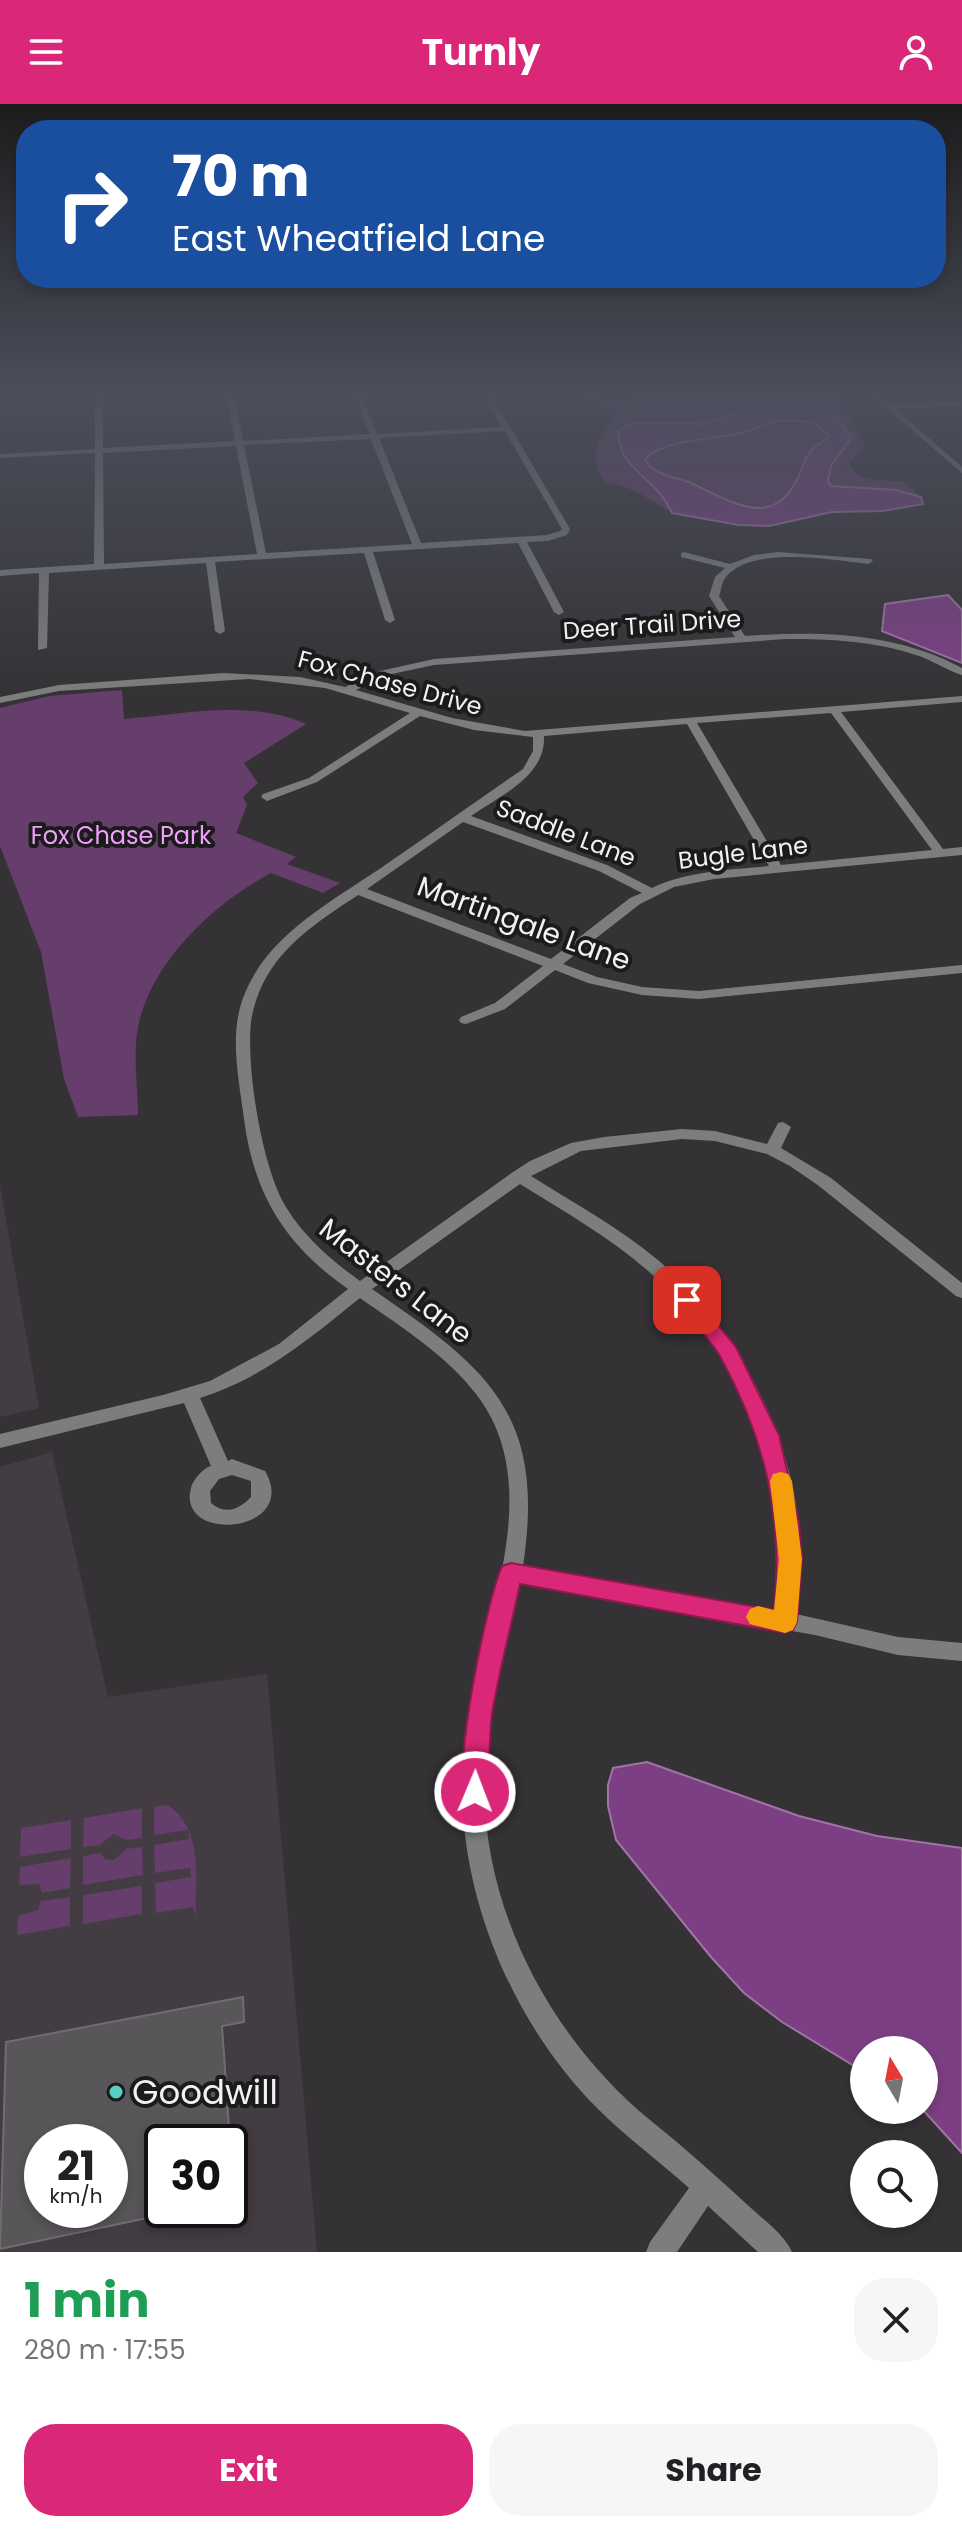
<!DOCTYPE html>
<meta charset="utf-8">
<style>
:root{--surface:#fff;--page:#f6f6f6;--text:#202124;--muted:#757577;--accent:#db2777}
body{margin:0;font-family:Poppins,sans-serif;background:var(--page);color:var(--text);height:100vh;display:flex;flex-direction:column;font-size:30px;white-space:nowrap}
*{box-sizing:border-box;margin:0}
p{font-size:26px;color:var(--muted)}
.icon{flex:none;width:44px;height:44px;fill:none;stroke:currentColor;stroke-width:2;stroke-linecap:round;stroke-linejoin:round}
.map{position:relative;height:2148px;overflow:hidden}
.side{display:flex;flex-direction:column;background:var(--surface);flex:1}
.side>*{flex:none}
.banner{position:absolute;left:16px;top:16px;width:930px;height:168px;border-radius:32px;box-shadow:0 4px 12px #0003;background:#1a4fa0;color:#fff;overflow:hidden}
.needle{width:52px;rotate:350deg}
.buttons{position:absolute;left:850px;top:1932px;display:grid;gap:16px}
.buttons a{display:grid;place-items:center;width:88px;height:88px;border-radius:50%;background:var(--surface);box-shadow:0 4px 12px #0003;font-size:40px}
.speed{position:absolute;left:24px;top:2020px;display:flex;gap:16px;font-size:40px;font-weight:700;text-align:center}
.speed>*{display:grid;place-content:center;width:104px;height:104px;border-radius:50%;background:var(--surface);box-shadow:0 4px 12px #0003;line-height:1}
.speed small{font-size:20px;font-weight:400}
.speed .limit{border:4px solid #111;border-radius:12px;background:#fff;color:#111}
.pin{position:absolute;display:grid;place-items:center;width:68px;height:68px;color:#fff;margin:-34px;border-radius:16px;box-shadow:0 4px 12px #0006}
.me{position:absolute;width:88px;margin:-44px;rotate:1deg;stroke-linejoin:round;filter:drop-shadow(0 0 6px #0008)}
.turn{display:flex;align-items:center;gap:28px;height:168px;padding:0 24px;font-size:36px}
.turn .icon{width:104px;height:104px;stroke-width:2.5}
.turn b{display:block;font-size:56px;line-height:68px}
.round{display:grid;place-items:center;flex:none;width:84px;height:84px;border-radius:32px;background:var(--page)}
.overview{display:flex;align-items:center;justify-content:space-between;height:136px;padding:0 24px}
h1{font-size:48px;font-weight:700;line-height:60px;color:#1e9e55}
.cta{display:flex;gap:16px;margin-top:auto;padding:16px 24px}
.cta a{flex:1;height:92px;border-radius:32px;background:var(--accent);color:#fff;font-size:32px;font-weight:700;line-height:92px;text-align:center}
.cta a+a{background:var(--page);color:var(--text)}
header{display:flex;justify-content:space-between;align-items:center;height:104px;padding:0 24px;background:var(--accent);color:#fff;font-size:36px;font-weight:700}
.map>svg:first-child{display:block}
.built{fill:#433c43;fill-rule:evenodd}
.green{fill:#663e6b}
.water{fill:#7c3f84;stroke:#a074a5;stroke-width:2;fill-rule:evenodd}
.building{fill:#59565a;stroke:#706d71;stroke-width:2;fill-rule:evenodd}
.lines{fill:none;stroke-linecap:round;stroke-linejoin:round}
.street{fill:#7c7e7e;fill-rule:evenodd}
.route{fill:#db2777;stroke:#8e194d;stroke-width:2}
.slow{fill:#f59e0b}
.poi-dot{fill:#57cec2;stroke:#1c1b1c;stroke-width:3}
.labels{text-anchor:middle;stroke-width:8;stroke-linejoin:round;paint-order:stroke}
.far-street-label{font-size:24px;fill:#f3f1f3;stroke:#1c1b1c}
.far-park-label{font-size:24px;fill:#f29efc;stroke:#1c1b1c}
.street-label{font-size:28px;fill:#f3f1f3;stroke:#1c1b1c}
.near-poi-label{font-size:34px;fill:#f3f1f3;stroke:#1c1b1c;text-anchor:start}
</style>
<header><svg class="icon" aria-label="menu" viewBox="0 0 24 24"><path d="M4 6h16M4 12h16M4 18h16"/></svg>Turnly<svg class="icon" aria-label="person" viewBox="0 0 24 24"><circle cx="12" cy="8" r="4"/><path d="M4 21q1-7 8-7t8 7"/></svg></header>
<div class="map">
<svg width="962" height="2148" viewBox="0 0 962 2148">
<rect width="100%" height="100%" fill="#353235"/>
<g class="built">
<path d="M0,1081L39,1304L0,1313Z"/>
<path d="M52,1348L108,1593L267,1570L317,2148H0V1363ZM42,2038H110V2106H42ZM162,2038H230V2106H162Z"/>
</g>
<g class="green">
<path d="M573,290L636,298L637,295L625,290H812L795,305H749L705,320L631,319L633,364L656,382L672,409L636,387L604,377C587,352 599,334 613,312L607,305Z"/>
<path d="M828,290H839L865,343L849,358C860,382 882,374 904,378L921,393L896,386L831,382L828,377L831,362L851,334L828,303Z"/>
<path d="M781,317C800,316 820,316 829,335C820,345 808,355 800,367C795,375 792,389 786,395C762,421 716,391 694,380C677,373 655,372 644,356C663,334 719,337 745,328C758,324 768,319 781,317Z"/>
<path d="M122,586L124,615C184,610 249,595 306,620L244,659L258,679L243,693L247,701L236,729L296,753L287,760L340,779L323,789L271,769C215,799 155,854 139,918C132,946 138,982 138,1011L78,1013L64,975L41,848L0,742V604L49,592Z"/>
<path d="M168,1701C204,1726 195,1774 196,1814L193,1803L156,1809L155,1779L191,1773L190,1764L155,1769L154,1741L189,1735L188,1726L154,1731V1703Z"/>
<path d="M142,1704V1734L126,1736L113,1730L100,1741L83,1743L84,1714Z"/>
<path d="M71,1716V1745L20,1753L21,1724Z"/>
<path d="M142,1743L143,1771L83,1781V1752L100,1749L105,1755L114,1756L126,1745Z"/>
<path d="M71,1754L70,1784L42,1789L39,1780L19,1781L20,1763Z"/>
<path d="M142,1782V1810L83,1820V1791Z"/>
<path d="M70,1793V1822L17,1831L18,1812L38,1806L41,1797Z"/>
</g>
<g class="water">
<path d="M812,290H828V303L851,334L831,362L828,377L831,382L896,386L921,393L923,400L883,407L832,408L769,422L739,421L672,409C655,371 619,368 618,327L631,319L705,320L749,305H795ZM781,317C799,316 820,316 829,334C813,342 808,348 802,364C778,428 738,401 693,380C677,373 655,372 645,356C661,334 720,336 745,328C758,324 768,319 781,317Z"/>
<path d="M948,491L962,506V559L882,527L885,500Z"/>
<path d="M647,1658L799,1712L877,1732L962,1744V2049L923,2006L924,1946H864V1968L782,1918L744,1889L711,1853L616,1736L608,1702V1681L613,1664Z"/>
</g>
<path class="building" d="M243,1893L244,1918L222,1922L230,2038H162V2111L0,2145L6,1938ZM42,2038H110V2106H42Z"/>
<g class="lines">
<g class="street">
<path d="M95,290H103V344L235,337L226,290H234L243,337L370,330L354,290H362L377,330L502,323L483,290H491L570,425L567,431L548,437L527,438L564,508L559,511L554,508L518,439L373,448L395,516L390,519L385,516L364,449L215,458L225,527L220,530L215,527L206,459L49,469L47,544L38,546L39,469L0,472V466L94,460L95,349L0,354V350L95,345ZM505,327L562,425L560,427L547,431L421,439L379,334ZM371,335L412,440L266,449L244,341ZM236,342L257,450L104,460L103,349Z"/>
<path d="M870,290H878L891,301L962,297V301L896,305L962,363V369Z"/>
<path d="M684,448L730,460L754,451L778,448L871,455L873,457L868,460C833,456 749,441 725,474C722,478 721,487 719,492L745,532C819,527 895,528 962,564V571C946,566 932,556 916,551C874,537 830,535 786,535L434,561L387,571L356,586L452,614L525,627L962,592V598L841,608L943,745L962,743V751L714,775L674,783L640,800L563,860L597,873L642,883L699,887L962,861V869L699,895L642,891L588,879L555,866L505,905L466,920L461,919L459,916L461,913L495,899L543,862L358,791C325,813 288,836 267,872C259,886 253,902 251,918C246,964 262,1064 286,1103C304,1133 332,1157 360,1177L513,1068L530,1057L571,1039L604,1033L682,1025L715,1027L767,1040L778,1019L783,1018L791,1023L781,1044L831,1074L962,1179V1194L956,1192L819,1082L790,1062L767,1050L715,1037L682,1035L581,1047L531,1072C574,1099 618,1123 658,1156C742,1227 800,1345 801,1455C801,1473 798,1492 796,1510L898,1533L962,1539V1557L898,1551L815,1531L520,1479C508,1537 491,1593 486,1652C473,1789 546,1931 650,2016C685,2044 718,2074 751,2104C765,2117 784,2130 792,2148H758L708,2102L677,2148H646L650,2138L689,2084C659,2057 626,2033 597,2004C521,1928 469,1815 463,1707C461,1673 464,1638 470,1605C487,1507 546,1380 476,1290C445,1250 401,1223 360,1194C310,1234 262,1275 200,1294L228,1357L232,1355L265,1367C301,1429 176,1441 191,1384C193,1376 203,1364 211,1362L184,1299L0,1344V1330L163,1291L210,1277L279,1240L348,1185C285,1141 254,1091 244,1015C239,976 229,932 243,894C267,829 334,797 388,759C433,728 478,696 523,665L533,647V633L474,626L420,612L317,678L267,697L261,693L263,690L309,674L410,609L325,584L249,575L59,587L0,599V593L59,581L223,569L300,573L345,583L380,567L434,555L735,533L709,492L715,473L725,464L681,453V449ZM831,609L932,746L781,761L697,619ZM687,620L769,762C730,766 687,767 652,784L607,761L471,712C500,692 546,672 544,632ZM463,718L599,767L642,789L630,794L551,855L367,785ZM520,1080C563,1107 608,1132 647,1166C729,1237 777,1343 781,1451C782,1469 778,1488 776,1506L523,1462C546,1310 489,1265 372,1185ZM232,1371L251,1377V1393C239,1406 225,1411 211,1399L210,1387L219,1375Z"/>
</g>
</g>
<linearGradient id="sky" x2="0" y2="1"><stop stop-color="#1d1c1d"/><stop offset="0.49" stop-color="#4b4f5c"/><stop offset="1" stop-color="#4b4f5c" stop-opacity="0"/></linearGradient>
<rect width="962" height="591" fill="url(#sky)"/>
<path class="route" d="M687,1189L694,1191L736,1243L779,1331L799,1419L802,1455L797,1518L793,1526L785,1529L520,1480C511,1523 499,1567 492,1610C489,1631 490,1682 484,1697L475,1701L465,1697C452,1666 487,1495 502,1462L511,1459L774,1506C783,1414 766,1337 722,1256C711,1234 690,1218 677,1196Z"/>
<path class="slow" d="M781,1368L788,1370L792,1377L802,1455L797,1518L793,1526L785,1529L750,1520L746,1513L750,1505L758,1502L774,1506L779,1455L770,1377L773,1370Z"/>
<circle class="poi-dot" cx="116" cy="1988" r="8"/>
<g class="labels">
<g class="far-street-label">
<text transform="translate(652 521) rotate(-4)" y="8">Deer Trail Drive</text>
<text transform="translate(390 579) rotate(15)" y="8">Fox Chase Drive</text>
<text transform="translate(566 729) rotate(21)" y="8">Saddle Lane</text>
<text transform="translate(743 749) rotate(-7)" y="8">Bugle Lane</text>
</g>
<g class="far-park-label">
<text x="121" y="740">Fox Chase Park</text>
</g>
<g class="street-label">
<text transform="translate(524 819) rotate(20)" y="10">Martingale Lane</text>
<text transform="translate(396 1177) rotate(38)" y="10">Masters Lane</text>
</g>
<g class="near-poi-label">
<text x="132" y="2000">Goodwill</text>
</g>
</g>
</svg>
<div class="buttons">
<a><svg class="needle" viewBox="-14 -14 28 28"><path d="M0-13l5 13h-10z" fill="#e53935"/><path d="M0 13l5-13h-10z" fill="#757577"/></svg></a>
<a><svg class="icon" aria-label="search" viewBox="0 0 24 24"><circle cx="10" cy="10" r="6"/><path d="M15 15l6 6"/></svg></a>
</div>
<div class="speed"><div>21<small>km/h</small></div><div class="limit">30</div></div>
<div class="pin" style="left:687px;top:1196px;background:#d93025"><svg class="icon" aria-label="arrive" viewBox="0 0 24 24"><path d="M6 21V4h12l-3 4 3 4H6"/></svg></div>
<svg class="me" style="left:475px;top:1688px" viewBox="-20 -20 40 40"><circle r="17" fill="#db2777" stroke="#fff" stroke-width="3"/><path d="M0-11L8 9 0 5-8 9z" fill="#fff"/></svg>
<div class="banner">
<div class="turn"><svg class="icon" aria-label="right" viewBox="0 0 24 24"><path d="M7 20v-9h11M14 6l5 5-5 5"/></svg><div><b>70 m</b>East Wheatfield Lane</div></div>
</div>
</div>
<section class="side">
<div class="overview"><div><h1>1 min</h1><p>280 m · 17:55</p></div><a class="round"><svg class="icon" aria-label="close" viewBox="0 0 24 24"><path d="M6 6l12 12M18 6L6 18"/></svg></a></div>
<div class="cta"><a>Exit</a><a>Share</a></div>
</section>
